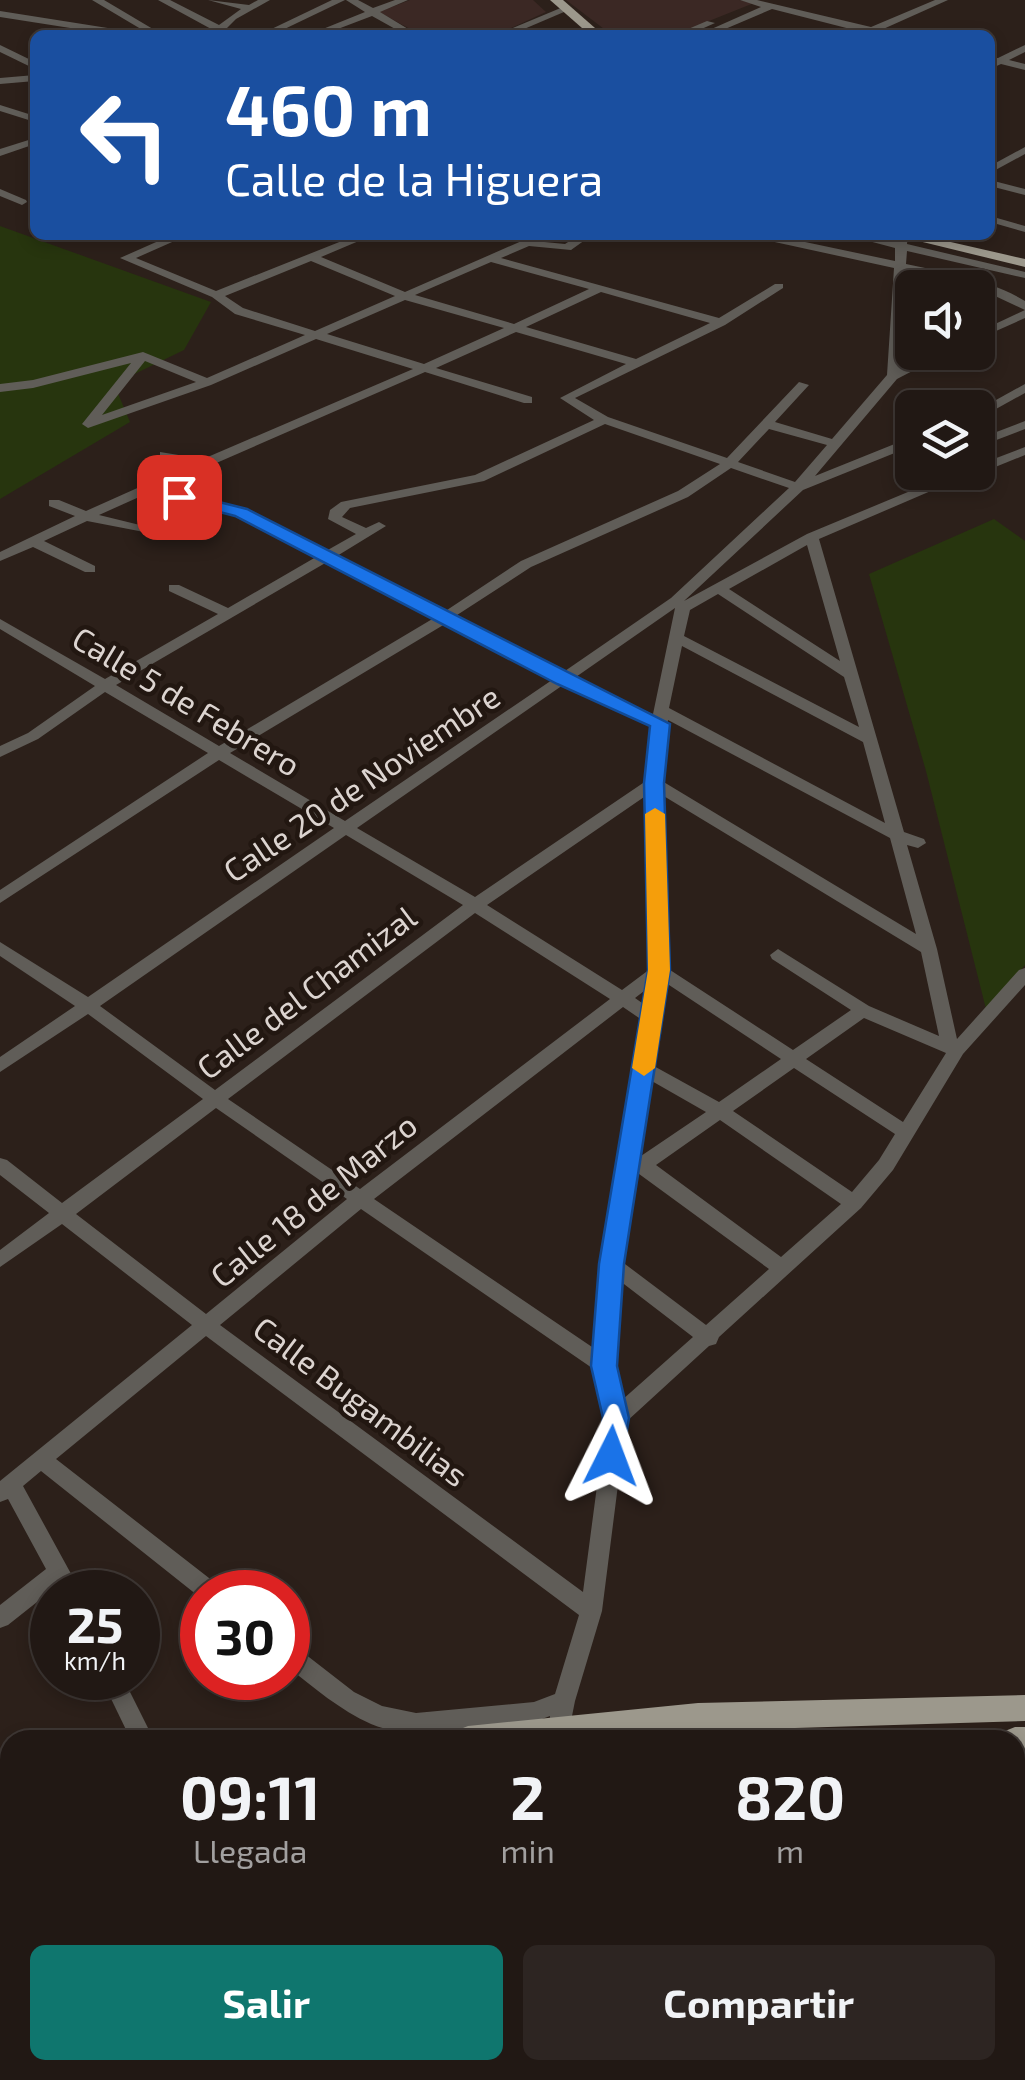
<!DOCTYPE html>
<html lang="es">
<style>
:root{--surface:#211814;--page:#2d2522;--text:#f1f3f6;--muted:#a2a0a0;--line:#3e3734;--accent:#0f766e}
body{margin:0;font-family:"Exo 2",sans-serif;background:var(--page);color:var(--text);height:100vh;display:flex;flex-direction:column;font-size:38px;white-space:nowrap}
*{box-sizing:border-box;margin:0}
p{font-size:32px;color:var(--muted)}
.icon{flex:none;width:55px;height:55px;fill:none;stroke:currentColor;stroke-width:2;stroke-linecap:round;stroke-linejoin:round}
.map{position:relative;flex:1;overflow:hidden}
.drawer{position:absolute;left:0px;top:1730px;width:1025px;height:350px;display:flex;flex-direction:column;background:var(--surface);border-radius:30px 30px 0 0;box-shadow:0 5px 15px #0003,0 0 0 2px var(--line)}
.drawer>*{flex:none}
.guide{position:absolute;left:30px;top:30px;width:965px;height:210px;border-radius:15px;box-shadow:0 5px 15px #0003,0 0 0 2px var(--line);background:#1a4fa0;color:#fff;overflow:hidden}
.tools{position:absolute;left:895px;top:270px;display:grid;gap:20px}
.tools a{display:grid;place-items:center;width:100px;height:100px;border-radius:15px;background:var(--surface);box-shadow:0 5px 15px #0003,0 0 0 2px var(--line);font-size:50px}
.speed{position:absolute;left:30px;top:1570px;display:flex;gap:20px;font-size:50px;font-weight:700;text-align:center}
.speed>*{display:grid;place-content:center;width:130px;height:130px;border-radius:50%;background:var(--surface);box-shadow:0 5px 15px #0003,0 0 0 2px var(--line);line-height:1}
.speed small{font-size:25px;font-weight:400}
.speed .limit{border:15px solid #d22;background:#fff;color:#111}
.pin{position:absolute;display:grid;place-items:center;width:85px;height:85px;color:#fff;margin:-42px;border-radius:20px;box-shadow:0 5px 15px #0006}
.me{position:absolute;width:110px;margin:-55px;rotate:3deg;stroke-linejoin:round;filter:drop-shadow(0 0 8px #0008)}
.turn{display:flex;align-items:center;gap:35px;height:210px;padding:0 30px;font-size:45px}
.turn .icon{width:130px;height:130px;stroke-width:2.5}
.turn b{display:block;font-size:70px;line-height:85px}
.eta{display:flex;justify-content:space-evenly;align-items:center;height:170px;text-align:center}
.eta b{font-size:60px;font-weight:700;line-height:70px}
.button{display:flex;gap:20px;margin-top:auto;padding:20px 30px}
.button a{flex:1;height:115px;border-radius:15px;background:var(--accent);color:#fff;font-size:40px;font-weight:700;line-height:115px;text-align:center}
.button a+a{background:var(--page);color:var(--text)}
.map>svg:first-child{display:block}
.education{fill:#3b2824}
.green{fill:#27350e}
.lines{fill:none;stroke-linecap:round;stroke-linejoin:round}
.minor{fill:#605d58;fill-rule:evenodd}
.major{fill:#9c988c;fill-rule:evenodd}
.route{fill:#1a73e8;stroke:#114b97;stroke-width:2.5}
.slow{fill:#f59e0b}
.labels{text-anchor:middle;stroke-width:9;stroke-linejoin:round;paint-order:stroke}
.street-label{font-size:32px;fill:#dcd4d0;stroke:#221711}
</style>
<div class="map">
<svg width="1025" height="2080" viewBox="0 0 1025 2080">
<rect width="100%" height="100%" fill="#2c201a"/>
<g class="education">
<path d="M410,0H533L546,12L496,35H421L379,12Z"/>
<path d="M566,0H739L754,3L674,35H612Z"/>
</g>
<g class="green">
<path d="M0,226L211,302L184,350L114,384L130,422L0,499Z"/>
<path d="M994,519L1025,541V965L987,1013L926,771L869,574Z"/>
</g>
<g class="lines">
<g class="minor">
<path d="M92,0H104L163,35H151Z"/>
<path d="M158,0H170L219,25L241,9L208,0L249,5L258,0H270L236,19L220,35H209L213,30Z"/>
<path d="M332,0H345L272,35H259Z"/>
<path d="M346,0H358L373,8L395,0H408L380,12L418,35H406L372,16L322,35H308L365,12Z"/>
<path d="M740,0H757L871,27L935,0H948L881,30L896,35L870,34L772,9L711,35H698L761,7Z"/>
<path d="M563,7L571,9L510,35H496Z"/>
<path d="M0,11L133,32L138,35H115L0,17Z"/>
<path d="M707,21L715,23L688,35H674Z"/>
<path d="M0,45L35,62V69L0,52Z"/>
<path d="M1025,45V52L1009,60L1025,64V70L1001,64L990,69L992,58H998Z"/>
<path d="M35,75V81L0,84V78Z"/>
<path d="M0,105L35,116V122L0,111Z"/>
<path d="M35,138V144L0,156V149Z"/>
<path d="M1025,147V154L990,173V166Z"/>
<path d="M990,180L1025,189V195L990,186Z"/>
<path d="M0,189L26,200L27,202L22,205L0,196Z"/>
<path d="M990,216L1025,226V232L990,222Z"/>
<path d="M172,235H188L136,258L216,291L357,235H373L321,257L405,292L524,240L565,244L579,235H592L571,250L529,246L501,258L719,318L775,284H783V288L725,325L575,398L608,417L727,458L799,382L809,385L775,422L832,439L887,375L894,268L761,239L756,235H772L895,261V248L846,235H867L896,242V235H908L907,244L1025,272V278L907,251L906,264C947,273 989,279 1025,301V310L978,288L905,271L900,368L932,352H949L897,379L815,476L907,439L912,438V446L803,490L684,601L807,534L956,472H975L819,539L904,832L924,839L926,843L918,848L907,845L937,949L957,1039L1019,970L1025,968V985L963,1054L893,1170L861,1208L719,1337L716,1344L709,1346L626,1422L602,1611L575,1701L568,1736L560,1740L552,1736L549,1729L550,1716L534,1722C485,1728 418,1744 371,1724C340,1710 314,1688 288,1667V1644L296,1647L354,1692L382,1706L416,1713L534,1702L555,1694L579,1615L206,1336L56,1459L218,1585L221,1592H202V1599L41,1471L23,1486L81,1592H59L56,1587L8,1625L0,1628V1605L46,1569L8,1499L0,1502V1481L192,1325L62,1224L0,1267V1250L49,1213L0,1175V1158L7,1160L62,1203L203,1099L88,1014L0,1072V1057L75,1006L0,956V942L88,997L334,828L219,760L0,903V890L208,753L105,692L38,739L0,757V746L28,733L95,686L0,629V619L105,679L218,614L169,591V585H179L228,608L316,557L236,515L148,493L99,515L144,526V532L87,521L44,541L95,566V572H85L33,547L0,561V552L75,516L49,506V500H59L86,511L191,464L160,458V452L203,459L413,369L316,339L211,385L88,428L82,424L131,363L33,388L0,392V384L33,380L143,352L207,378L305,335L235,314L212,297L120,258ZM311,261L395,296L315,331L243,308L225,296ZM491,262L589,289L514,324L415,295ZM601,292L710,323L636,359L526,327ZM405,300L504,328L424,364L327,334ZM516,332L626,364L560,398L594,420L475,475L341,502L330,510L328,519L356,534L326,551L246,509L159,488L425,372L524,403H532V397L436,368ZM145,361L196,382L102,415ZM605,424L720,464L678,491L521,561L444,612L337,556L386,526L379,522L366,528L342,517L350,508L484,481ZM769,429L827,445L795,482L738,462ZM731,468L789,488L671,598L562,673L454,617L531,567L688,497ZM807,545L840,661L729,589ZM327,562L434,618L219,746L116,685ZM718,594L844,677L859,727L684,636L690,610ZM675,608L653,714L573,679ZM445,624L552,680L345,821L230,753ZM682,646L863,742L885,823L669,708ZM563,685L652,725L646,781L475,897L357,828ZM668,720L890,838L916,934L662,781ZM647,795L650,969L622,990L487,905ZM662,795L921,952L939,1036L869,1006L778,949L770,955L772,959L851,1010L793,1050L667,968ZM346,835L463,905L215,1090L100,1006ZM475,913L610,999L360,1189L228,1099ZM666,983L781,1059L719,1102L652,1065ZM648,988L645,1005L635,998ZM623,1007L642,1020L601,1264L595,1349L374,1199ZM864,1018L946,1053L903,1122L806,1059ZM794,1068L895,1134L879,1160L852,1192L733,1111ZM650,1080L706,1112L638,1158ZM216,1108L347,1199L206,1314L76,1214ZM720,1120L841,1204L781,1257L656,1165ZM635,1171L769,1269L706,1325L621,1261ZM361,1209L595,1370L606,1418L583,1592L220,1325ZM620,1281L693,1337L622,1400L614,1366Z"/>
<path d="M1025,310V318L978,339V332Z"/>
<path d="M1025,384V393L978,419V410Z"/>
<path d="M1025,421V429L978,447V439Z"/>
<path d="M1025,447V455L983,472H976L978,465Z"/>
<path d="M101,1678H123L154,1740H131Z"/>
<path d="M10,1827V1849L0,1853V1831Z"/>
<path d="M10,1924V1949L0,1953V1928Z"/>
<path d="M126,2070H155L150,2080H121Z"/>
<path d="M319,2070H347L352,2080H324Z"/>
<path d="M494,2070H520L517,2080H491Z"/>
<path d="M705,2070H731L734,2080H708Z"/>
<path d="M829,2070H855L858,2080H832Z"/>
</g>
<g class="major">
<path d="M550,0H563L603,35H590Z"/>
<path d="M894,235H920L1025,259V267Z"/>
<path d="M1025,1695V1721L698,1731L604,1740H453L458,1730L468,1726L698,1703Z"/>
<path d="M1015,1727H1025V1778H1015V1740H1001L1005,1731Z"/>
<path d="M10,1862V1922L0,1926V1866Z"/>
</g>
</g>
<path class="route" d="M179,492L247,509L670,724L664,783L670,970L624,1264L617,1366L629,1418L621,1465L611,1468L601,1465L598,1456L603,1418L591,1366L599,1264L648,970L644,783L650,726L557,684L235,516L173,500L170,497Z"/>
<path class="slow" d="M655,808L665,814L670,970L655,1068L644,1076L632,1068L648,970L645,814Z"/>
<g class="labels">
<g class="street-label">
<text transform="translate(186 702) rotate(31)" y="11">Calle 5 de Febrero</text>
<text transform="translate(362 784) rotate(-34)" y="11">Calle 20 de Noviembre</text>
<text transform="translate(307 993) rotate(-37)" y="11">Calle del Chamizal</text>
<text transform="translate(314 1201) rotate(-39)" y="11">Calle 18 de Marzo</text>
<text transform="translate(360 1402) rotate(37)" y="11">Calle Bugambilias</text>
</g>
</g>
</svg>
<div class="tools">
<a><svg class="icon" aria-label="sound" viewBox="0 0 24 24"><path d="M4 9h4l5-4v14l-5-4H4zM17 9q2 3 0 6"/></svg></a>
<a><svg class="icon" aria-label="layers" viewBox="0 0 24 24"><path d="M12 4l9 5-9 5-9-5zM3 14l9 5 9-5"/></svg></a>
</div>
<div class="speed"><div>25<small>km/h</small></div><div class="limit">30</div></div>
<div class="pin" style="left:179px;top:497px;background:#d93025"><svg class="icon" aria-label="arrive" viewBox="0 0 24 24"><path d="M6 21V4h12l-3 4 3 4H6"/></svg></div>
<svg class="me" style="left:611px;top:1456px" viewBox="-20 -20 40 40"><path d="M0-17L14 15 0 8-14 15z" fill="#1a73e8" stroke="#fff" stroke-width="4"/></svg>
<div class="guide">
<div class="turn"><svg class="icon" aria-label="left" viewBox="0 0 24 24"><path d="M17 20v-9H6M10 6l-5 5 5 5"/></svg><div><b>460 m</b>Calle de la Higuera</div></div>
</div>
<section class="drawer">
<div class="eta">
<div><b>09:11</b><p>Llegada</p></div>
<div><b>2</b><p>min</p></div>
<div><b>820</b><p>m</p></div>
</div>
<div class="button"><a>Salir</a><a>Compartir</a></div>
</section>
</div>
